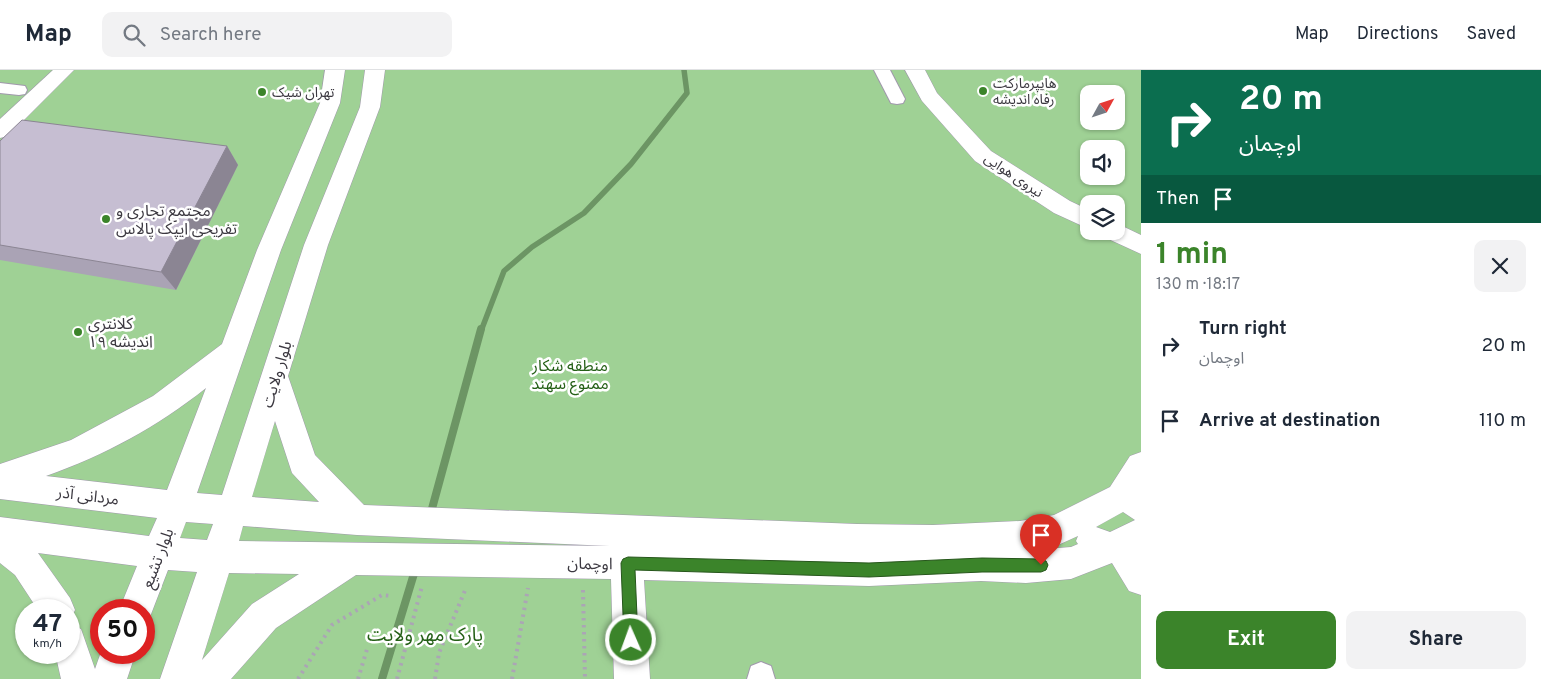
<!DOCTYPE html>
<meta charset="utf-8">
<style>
:root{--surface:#fff;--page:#f2f2f3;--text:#1f2937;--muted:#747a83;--line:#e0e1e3;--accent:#3b842a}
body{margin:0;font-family:Overpass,"Noto Sans Arabic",sans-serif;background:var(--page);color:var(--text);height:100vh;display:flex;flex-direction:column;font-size:19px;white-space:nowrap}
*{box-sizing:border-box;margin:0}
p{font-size:16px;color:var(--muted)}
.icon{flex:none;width:28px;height:28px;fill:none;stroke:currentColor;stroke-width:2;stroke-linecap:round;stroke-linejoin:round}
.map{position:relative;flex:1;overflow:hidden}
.details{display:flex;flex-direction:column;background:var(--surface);width:400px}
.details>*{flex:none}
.hud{background:#0b6e4f;color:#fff;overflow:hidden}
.needle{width:32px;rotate:50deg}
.controls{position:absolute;left:1080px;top:15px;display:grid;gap:10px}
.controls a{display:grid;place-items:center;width:45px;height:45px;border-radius:10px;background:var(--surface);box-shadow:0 1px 4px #0004;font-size:25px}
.speed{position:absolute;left:15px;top:529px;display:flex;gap:10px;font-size:25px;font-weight:700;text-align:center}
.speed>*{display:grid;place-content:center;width:65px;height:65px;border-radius:50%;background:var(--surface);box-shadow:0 1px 4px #0004;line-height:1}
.speed small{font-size:12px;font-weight:400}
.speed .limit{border:8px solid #d22;background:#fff;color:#111}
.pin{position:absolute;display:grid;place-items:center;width:42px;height:42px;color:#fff;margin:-51px -21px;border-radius:50% 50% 50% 0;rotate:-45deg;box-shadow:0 0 5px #0007}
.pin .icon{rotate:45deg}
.me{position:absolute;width:55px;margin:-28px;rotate:358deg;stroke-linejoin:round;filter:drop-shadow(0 0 4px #0008)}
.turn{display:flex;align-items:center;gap:18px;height:105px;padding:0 15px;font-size:22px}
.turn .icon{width:65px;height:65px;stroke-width:2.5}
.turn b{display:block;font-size:35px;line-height:42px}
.then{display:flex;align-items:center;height:48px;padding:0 15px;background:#0003;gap:10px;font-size:19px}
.round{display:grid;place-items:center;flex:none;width:52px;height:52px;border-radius:10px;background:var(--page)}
.overview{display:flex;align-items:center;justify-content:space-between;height:85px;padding:0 15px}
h1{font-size:30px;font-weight:700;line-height:38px;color:var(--accent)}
.action{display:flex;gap:10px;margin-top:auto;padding:10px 15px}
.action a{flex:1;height:58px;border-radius:10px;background:var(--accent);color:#fff;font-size:20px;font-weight:700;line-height:58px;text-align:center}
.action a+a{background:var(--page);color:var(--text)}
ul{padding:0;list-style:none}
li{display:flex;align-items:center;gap:15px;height:75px;padding:0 15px}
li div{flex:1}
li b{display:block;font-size:19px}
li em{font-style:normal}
header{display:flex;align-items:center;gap:30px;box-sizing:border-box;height:70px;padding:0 25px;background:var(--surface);border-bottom:1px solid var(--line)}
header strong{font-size:24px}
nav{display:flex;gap:28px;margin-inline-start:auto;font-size:18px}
.search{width:350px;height:45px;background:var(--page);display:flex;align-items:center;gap:12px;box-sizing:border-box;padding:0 18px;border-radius:10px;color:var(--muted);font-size:19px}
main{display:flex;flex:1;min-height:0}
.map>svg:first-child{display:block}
.green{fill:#9fd195;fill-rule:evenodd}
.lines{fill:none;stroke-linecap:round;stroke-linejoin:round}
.stream-far1{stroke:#6c9564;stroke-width:5.5}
.stream{stroke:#6c9564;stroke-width:8}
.street-casing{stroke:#a098ac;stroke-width:2}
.secondary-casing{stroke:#a098ac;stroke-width:1}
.path{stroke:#aba5b5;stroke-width:4;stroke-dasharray:2.5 4.5;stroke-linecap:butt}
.street{fill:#fff;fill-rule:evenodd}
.secondary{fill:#fff;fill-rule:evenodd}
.wall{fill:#aaa3b5}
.shaded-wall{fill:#8b8593}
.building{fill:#c6bed2;stroke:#8b8593}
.route{fill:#3b842a;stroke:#26561b}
.poi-dot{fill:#3b842a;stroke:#fff;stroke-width:2}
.labels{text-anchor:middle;stroke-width:5;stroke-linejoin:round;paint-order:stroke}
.far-poi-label{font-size:14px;fill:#3c3941;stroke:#fff;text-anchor:start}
.far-street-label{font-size:14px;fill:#3c3941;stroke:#fff}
.poi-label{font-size:16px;fill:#3c3941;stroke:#fff;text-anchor:start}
.park-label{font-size:16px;fill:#256017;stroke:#fff}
.street-label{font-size:16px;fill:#3c3941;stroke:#fff}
.near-park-label{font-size:19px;fill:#256017;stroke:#fff}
</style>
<header>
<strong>Map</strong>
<div class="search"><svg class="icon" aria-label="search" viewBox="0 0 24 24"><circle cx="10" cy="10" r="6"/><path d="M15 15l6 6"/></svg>Search here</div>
<nav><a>Map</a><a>Directions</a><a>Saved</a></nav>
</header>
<main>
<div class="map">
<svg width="1141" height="609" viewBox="0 0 1141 609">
<rect width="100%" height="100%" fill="#f1e8fd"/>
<path class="green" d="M0,0H1141V609H0ZM1089,24H1116V51H1089ZM1089,79H1116V106H1089ZM1089,134H1116V161H1089ZM26,540H69V582H26ZM101,540H144V582H101Z"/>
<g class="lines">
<path class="stream-far1" d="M481,261L504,201L532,177L584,143L631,94L687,23L684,0"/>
<g class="stream">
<path d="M430,446L481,259"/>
<path d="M382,609L416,497"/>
</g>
<defs>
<g id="street">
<path d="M874,0H890L905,29L903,33L897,34L891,33Z"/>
<path d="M0,13L25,16L27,20L25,24L19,25L0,23Z"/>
<path d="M761,592L771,596L775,609H747L751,596Z"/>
</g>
<g id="secondary">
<path d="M53,0H74L8,66L0,68V49Z"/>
<path d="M325,0H345L340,33L281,180L197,423L222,425L304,175L360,37L365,0H385L380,37L328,175L288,306L315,385L364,435L857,454L933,455L1020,451L1054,445L1110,417L1130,386L1141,382V525L1129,521L1112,493L1071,509L1026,513L981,511L869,516L644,510L650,609H614L611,509L356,505L276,558L231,609H160L197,502L168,500L148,552L144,554V540H119L137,496L38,483L70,528L75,540L69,552V540H38L15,505L0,493V447L149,466L157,448L0,429V394L71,370L153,326L222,274L257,180L320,33ZM206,318L167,420L46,406C105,385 157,357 206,318ZM275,351L292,403L319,432L252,427ZM1123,442L1135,450L1110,462L1096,457ZM186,452L213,454L207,470L180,468ZM243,456L357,465L610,476L239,471ZM1078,466L1076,471L1078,474L1071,477L1033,480L1058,475ZM229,503L299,504L252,534L202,590Z"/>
<path d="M905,0H925L937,23L991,81L1070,131L1089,140V159L1054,143L975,91L922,31Z"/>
<path d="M1116,153L1141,165V184L1104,167L1100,161H1116Z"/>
<path d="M69,554L81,559L95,599L101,582H136L127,609H61L55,582H69Z"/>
</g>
</defs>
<use href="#street" class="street-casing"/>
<use href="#secondary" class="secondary-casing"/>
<g class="path">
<path d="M583,520L585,609"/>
<path d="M298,609L332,555L382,525L392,526"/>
<path d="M358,609L368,576"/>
<path d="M397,609L422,516"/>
<path d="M435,609L439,583L466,518"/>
<path d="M512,609L528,518"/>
</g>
<use href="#street" class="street"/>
<use href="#secondary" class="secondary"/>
</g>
<path class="wall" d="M0,71L227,76L238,95L176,220L0,190Z"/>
<path class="shaded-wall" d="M227,76L238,95L176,220L161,202Z"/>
<path class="building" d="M22,50L227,76L161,202L0,175V71Z"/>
<path class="route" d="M628,487L869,493L982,488L1041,489L1046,491L1048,495L1046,500L1041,502H982L869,507L635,500L638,570L636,576L631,578L626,576L624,570L621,493L623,489Z"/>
<g class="poi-dot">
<circle cx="983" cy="21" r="5"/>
<circle cx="262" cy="22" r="5"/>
<circle cx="106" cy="149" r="5"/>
<circle cx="78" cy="262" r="5"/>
</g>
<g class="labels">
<g class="far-poi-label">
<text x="993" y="18">هایپرمارکت<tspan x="993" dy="16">رفاه اندیشه</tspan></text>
<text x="272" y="27">تهران شیک</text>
</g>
<g class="far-street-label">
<text transform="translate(1014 105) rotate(34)" y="5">نیروی هوایی</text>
</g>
<g class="poi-label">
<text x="116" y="146">مجتمع تجاری و<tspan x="116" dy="18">تفریحی ایپک پالاس</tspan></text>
<text x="88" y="259">کلانتری<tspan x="88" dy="18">۱۹ اندیشه</tspan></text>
</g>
<g class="park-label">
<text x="570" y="301">منطقه شکار<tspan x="570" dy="18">ممنوع سهند</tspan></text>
</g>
<g class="street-label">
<text transform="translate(276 304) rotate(-73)" y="6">بلوار ولایت</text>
<text transform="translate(88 425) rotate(7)" y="6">مردانی آذر</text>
<text transform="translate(157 488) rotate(-69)" y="6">بلوار تشیع</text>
<text transform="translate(590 493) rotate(1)" y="6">اوچمان</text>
</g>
<g class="near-park-label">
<text x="425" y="571">پارک مهر ولایت</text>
</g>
</g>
</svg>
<div class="controls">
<a><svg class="needle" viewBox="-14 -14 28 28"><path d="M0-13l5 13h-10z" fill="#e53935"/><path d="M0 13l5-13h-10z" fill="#747a83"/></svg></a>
<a><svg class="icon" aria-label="sound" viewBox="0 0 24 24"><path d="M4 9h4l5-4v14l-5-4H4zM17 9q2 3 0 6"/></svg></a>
<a><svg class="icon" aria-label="layers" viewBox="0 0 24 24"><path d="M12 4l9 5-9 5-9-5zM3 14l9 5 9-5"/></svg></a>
</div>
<div class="speed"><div>47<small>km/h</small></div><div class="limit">50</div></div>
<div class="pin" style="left:1041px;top:495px;background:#d93025"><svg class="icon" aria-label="arrive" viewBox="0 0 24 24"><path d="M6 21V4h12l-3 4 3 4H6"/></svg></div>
<svg class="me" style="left:631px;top:570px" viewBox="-20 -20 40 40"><circle r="17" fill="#3b842a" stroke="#fff" stroke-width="3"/><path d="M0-11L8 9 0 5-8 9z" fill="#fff"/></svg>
</div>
<section class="details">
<div class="hud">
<div class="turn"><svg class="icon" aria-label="right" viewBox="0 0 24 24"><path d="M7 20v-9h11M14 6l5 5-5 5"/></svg><div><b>20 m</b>اوچمان</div></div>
<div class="then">Then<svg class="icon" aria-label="arrive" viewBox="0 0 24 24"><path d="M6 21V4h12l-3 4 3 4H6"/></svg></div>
</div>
<div class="overview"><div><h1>1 min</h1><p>130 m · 18:17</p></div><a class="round"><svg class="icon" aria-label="close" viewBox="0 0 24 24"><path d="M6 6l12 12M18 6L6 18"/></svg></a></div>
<ul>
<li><svg class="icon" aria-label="right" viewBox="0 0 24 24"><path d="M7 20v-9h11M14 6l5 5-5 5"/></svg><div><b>Turn right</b><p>اوچمان</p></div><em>20 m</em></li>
<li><svg class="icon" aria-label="arrive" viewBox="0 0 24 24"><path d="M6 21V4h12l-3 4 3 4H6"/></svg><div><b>Arrive at destination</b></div><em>110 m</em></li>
</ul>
<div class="action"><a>Exit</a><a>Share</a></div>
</section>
</main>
